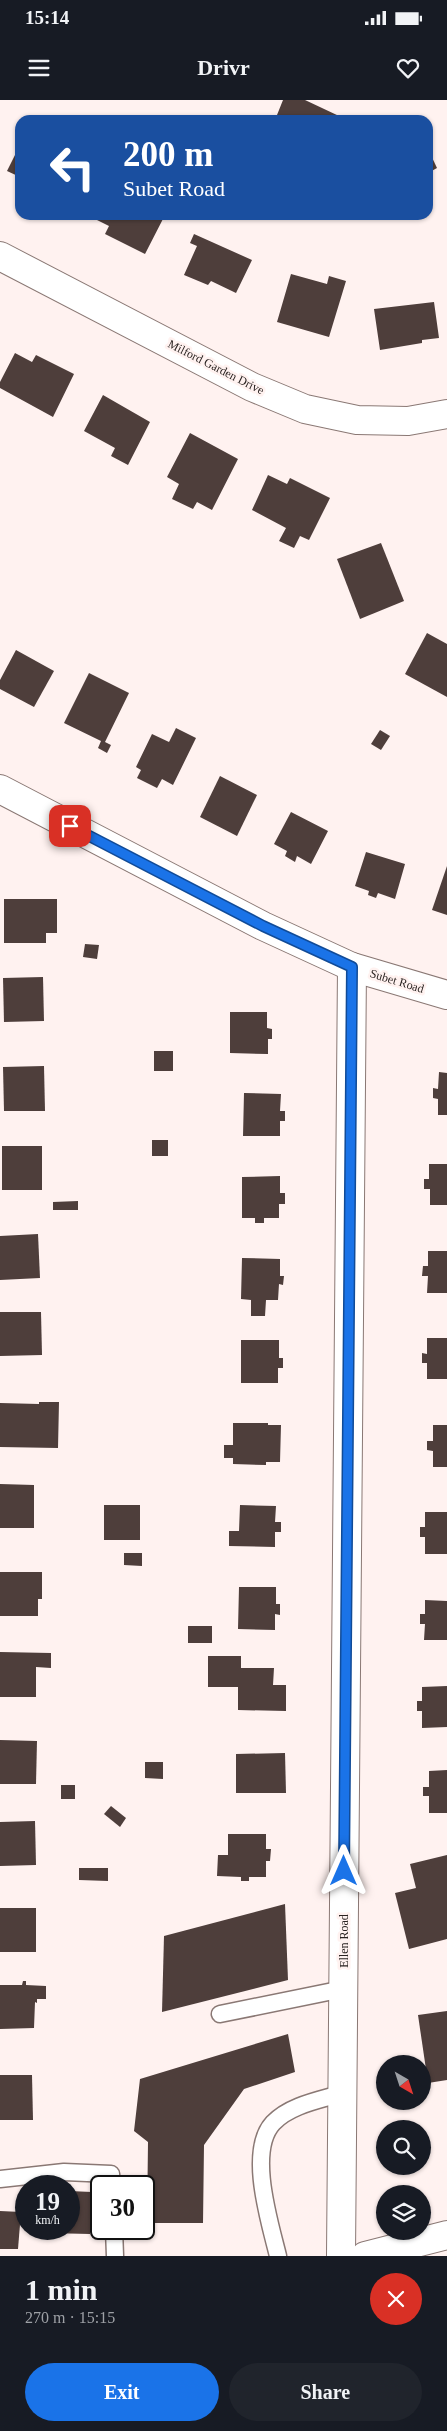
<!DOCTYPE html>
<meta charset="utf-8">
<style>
:root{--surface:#171b24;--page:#20242c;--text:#f1f3f6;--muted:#9ea1a6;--accent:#1a73e8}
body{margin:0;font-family:Georgia,serif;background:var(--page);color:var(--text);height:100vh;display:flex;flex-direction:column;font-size:19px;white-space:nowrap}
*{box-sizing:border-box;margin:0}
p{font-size:16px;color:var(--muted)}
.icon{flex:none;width:28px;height:28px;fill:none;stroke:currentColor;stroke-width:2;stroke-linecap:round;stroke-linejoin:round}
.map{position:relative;height:2156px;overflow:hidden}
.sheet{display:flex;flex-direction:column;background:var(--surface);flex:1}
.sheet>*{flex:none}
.guide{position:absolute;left:15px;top:15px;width:418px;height:105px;border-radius:15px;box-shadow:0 1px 4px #0004;background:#1a4fa0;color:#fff;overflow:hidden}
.needle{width:32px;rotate:141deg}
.buttons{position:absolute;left:376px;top:1955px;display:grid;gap:10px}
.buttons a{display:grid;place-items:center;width:55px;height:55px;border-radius:50%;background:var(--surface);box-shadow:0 1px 4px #0004;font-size:25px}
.speed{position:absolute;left:15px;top:2075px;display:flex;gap:10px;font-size:25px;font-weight:700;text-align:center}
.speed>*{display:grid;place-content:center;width:65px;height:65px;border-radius:50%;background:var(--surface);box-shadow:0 1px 4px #0004;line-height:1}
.speed small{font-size:12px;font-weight:400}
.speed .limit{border:2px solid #111;border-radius:8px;background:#fff;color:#111}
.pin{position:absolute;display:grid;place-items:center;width:42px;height:42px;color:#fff;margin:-21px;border-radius:10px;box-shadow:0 2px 8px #0006}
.me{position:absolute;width:55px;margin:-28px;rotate:0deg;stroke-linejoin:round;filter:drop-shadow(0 0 4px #0008)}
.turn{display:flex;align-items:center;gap:18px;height:105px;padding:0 25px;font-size:22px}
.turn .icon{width:65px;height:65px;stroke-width:2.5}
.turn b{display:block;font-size:35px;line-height:42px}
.round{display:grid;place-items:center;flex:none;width:52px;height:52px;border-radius:26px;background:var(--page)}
.summary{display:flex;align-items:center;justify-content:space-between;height:85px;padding:0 25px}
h1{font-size:30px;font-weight:700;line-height:38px}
.action{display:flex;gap:10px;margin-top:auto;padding:10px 25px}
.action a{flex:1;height:58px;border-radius:30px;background:var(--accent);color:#fff;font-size:20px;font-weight:700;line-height:58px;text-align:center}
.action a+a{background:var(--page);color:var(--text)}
.status{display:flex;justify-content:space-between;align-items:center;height:35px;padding:0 25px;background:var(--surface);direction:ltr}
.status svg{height:14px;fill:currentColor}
header{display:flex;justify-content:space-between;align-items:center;height:65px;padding:0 25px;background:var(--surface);font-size:22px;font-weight:700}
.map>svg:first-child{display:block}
.building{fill:#4e3e3b}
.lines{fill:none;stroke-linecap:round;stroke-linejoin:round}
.service-casing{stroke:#8a7874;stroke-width:19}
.minor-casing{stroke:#8a7874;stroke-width:30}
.primary-casing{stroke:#8a7874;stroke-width:30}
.service{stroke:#fff;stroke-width:16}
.minor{stroke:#fff;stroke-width:28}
.primary{stroke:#fff;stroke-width:28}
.route-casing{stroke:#114b97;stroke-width:12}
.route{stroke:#1a73e8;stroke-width:9}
.labels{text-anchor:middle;stroke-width:5;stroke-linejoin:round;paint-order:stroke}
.street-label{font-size:12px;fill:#2a2321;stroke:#fff2f0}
</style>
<div class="status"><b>15:14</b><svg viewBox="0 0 49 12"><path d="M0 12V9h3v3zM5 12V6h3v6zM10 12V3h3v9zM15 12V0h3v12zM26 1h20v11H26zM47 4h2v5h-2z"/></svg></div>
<header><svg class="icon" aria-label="menu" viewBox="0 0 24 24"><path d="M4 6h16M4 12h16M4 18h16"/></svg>Drivr<svg class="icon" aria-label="heart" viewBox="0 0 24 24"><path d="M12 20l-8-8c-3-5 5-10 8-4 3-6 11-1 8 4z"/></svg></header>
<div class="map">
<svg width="447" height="2156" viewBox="0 0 447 2156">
<rect width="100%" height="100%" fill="#fff2f0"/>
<g class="building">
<path d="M283,0H305L339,16L337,20H275Z"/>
<path d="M20,45V77L7,71Z"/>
<path d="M428,49L437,68L428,73Z"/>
<path d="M92,115H165L145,154L105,134L109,126L91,117Z"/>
<path d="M194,134L252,160L236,193L211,181L208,185L184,175L197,146L190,143Z"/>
<path d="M291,174L327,184L329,176L346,181L329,237L277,222Z"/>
<path d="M434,202L439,238L422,240V243L380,250L374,209Z"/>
<path d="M15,253L32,262L36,255L74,274L53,317L0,288V282Z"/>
<path d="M103,295L150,322L128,365L111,356L115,348L84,331Z"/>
<path d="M190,333L238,359L212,410L197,402L193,409L172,399L179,384L167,377Z"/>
<path d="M268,375L287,384L290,378L330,398L309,440L300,436L294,448L279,441L286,428L252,410Z"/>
<path d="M381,443L404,501L360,519L337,459Z"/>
<path d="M427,533L447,544V597L405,574Z"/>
<path d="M16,550L54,571L34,607L0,589V580Z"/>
<path d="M89,573L129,593L105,642L111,645L107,653L98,648L101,641L64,623Z"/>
<path d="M176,628L196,638L173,685L162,679L157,688L137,678L141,670L136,667L152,634L169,642Z"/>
<path d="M380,630L390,636L381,650L371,644Z"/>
<path d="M220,676L257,695L237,736L200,717Z"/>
<path d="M291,712L328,731L311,764L297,756L295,762L285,756L287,751L274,744Z"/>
<path d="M366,752L405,764L395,799L378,793L376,798L368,795L369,791L355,786Z"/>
<path d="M447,766V815L432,810Z"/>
<path d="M4,799H57V833H46V843H4Z"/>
<path d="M85,844L99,845L97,859L83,857Z"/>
<path d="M43,877L44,921L4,922L3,878Z"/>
<path d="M230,912H267V928L272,929V939H268V954L230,953Z"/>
<rect x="154" y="951" width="19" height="20"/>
<path d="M44,966L45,1011H4L3,967Z"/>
<path d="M439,972L447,973V1015H438V999L433,998V988L438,989Z"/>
<path d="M244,993L281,994L280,1011H285V1021H280V1036H243Z"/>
<rect x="152" y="1040" width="16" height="16"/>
<rect x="2" y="1046" width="40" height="44"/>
<path d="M429,1064H447V1105H430V1089H424V1079H429Z"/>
<path d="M280,1076V1093H285V1104H279V1118H264V1123H255V1118H242V1077Z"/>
<path d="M78,1101V1110H53V1102Z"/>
<path d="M38,1134L40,1178L0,1180V1136Z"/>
<path d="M428,1151H447V1193H427L428,1176H422L423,1166H428Z"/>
<path d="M242,1158L280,1159V1176H284L283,1185L279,1184L278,1200H266L265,1216H251V1200L241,1199Z"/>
<path d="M0,1212H41L42,1255L0,1256Z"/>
<path d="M427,1238H447V1279H427V1263H422V1253L427,1254Z"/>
<path d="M241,1240H279V1258H283V1268H278V1283H241Z"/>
<path d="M39,1302H59L58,1348L0,1347V1303L39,1304Z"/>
<path d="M233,1323H268V1325H281L280,1362H266V1365L233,1364V1358H224V1345H233Z"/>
<path d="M433,1325H447V1367H433V1351L427,1350V1341H433Z"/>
<path d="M0,1384L34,1385V1428H0Z"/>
<rect x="104" y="1405" width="36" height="35"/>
<path d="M240,1405L276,1406L275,1422H281V1432H275V1447L229,1446V1431H239Z"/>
<path d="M425,1412H447V1454H425V1437H420V1427H425Z"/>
<path d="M124,1453H142V1466L124,1465Z"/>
<path d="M0,1472H42V1499H38V1516H0Z"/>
<path d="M239,1487H276V1504H280V1515L275,1514V1530L238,1529Z"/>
<path d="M425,1500L447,1501V1540H424L425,1524H420V1514H425Z"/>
<rect x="188" y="1526" width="24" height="17"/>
<path d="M0,1552L51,1553V1568L36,1567V1597H0Z"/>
<path d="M208,1556H241V1568H274L273,1585H286V1611L238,1610V1587H208Z"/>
<path d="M447,1586V1627L422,1628V1611H417V1601H422V1587Z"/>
<path d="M0,1640L37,1641L36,1684H0Z"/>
<path d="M285,1653L286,1693H236V1654Z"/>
<path d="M145,1662H163V1679L145,1678Z"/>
<path d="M447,1670V1713H429V1696H423V1687H429V1671Z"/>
<rect x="61" y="1685" width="14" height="14"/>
<path d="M111,1706L126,1718L120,1727L104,1714Z"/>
<path d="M35,1721L36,1765L0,1766V1722Z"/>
<path d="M228,1734H266V1749H271L270,1761H266V1777H249V1781H241V1777L217,1776L218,1755H228Z"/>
<path d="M447,1755V1839L409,1849L395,1793L416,1788L410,1764Z"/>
<path d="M79,1768H108V1781L79,1780Z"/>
<path d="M285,1804L288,1880L162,1912L164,1836Z"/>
<rect x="0" y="1808" width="36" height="44"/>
<path d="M23,1881H26V1885L46,1886V1899H37V1903L35,1902L34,1928L0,1929V1885H22Z"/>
<path d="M447,1911V1980L428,1983L418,1915Z"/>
<path d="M288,1934L295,1972L244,1989L204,2045L203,2123H147L148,2042L134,2031L140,1979Z"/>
<path d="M0,1975H32L33,2020H0Z"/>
<path d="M69,2091L92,2092L90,2134L47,2133V2129H69Z"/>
<path d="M0,2111L21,2112L18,2149H0Z"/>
</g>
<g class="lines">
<defs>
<g id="service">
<path d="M220,1914L343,1889"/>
<path d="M0,2079L64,2072L111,2074L112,2086"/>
<path d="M114,2129L115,2156"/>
<path d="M278,2156C270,2123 247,2051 273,2023C290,2005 320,2000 343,1993"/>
</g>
<g id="minor">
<path d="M0,156L252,287L305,309L357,320L408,321L447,314"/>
<path d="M0,689L263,826L352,867L447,895"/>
<path d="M341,2156L352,867"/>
</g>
<path id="primary" d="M365,2156L447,2135"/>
</defs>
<use href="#service" class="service-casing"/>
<use href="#minor" class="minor-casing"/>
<use href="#primary" class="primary-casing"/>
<use href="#service" class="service"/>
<use href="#minor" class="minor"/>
<use href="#primary" class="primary"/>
</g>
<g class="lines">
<defs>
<path id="route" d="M70,726L263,826L352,867L344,1771"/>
</defs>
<use href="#route" class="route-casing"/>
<use href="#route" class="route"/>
</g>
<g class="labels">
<g class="street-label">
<text transform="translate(216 267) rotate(27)" y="4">Milford Garden Drive</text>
<text transform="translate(397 881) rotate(17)" y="4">Subet Road</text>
<text transform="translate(344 1841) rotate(-90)" y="4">Ellen Road</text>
</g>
</g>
</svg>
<div class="buttons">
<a><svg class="needle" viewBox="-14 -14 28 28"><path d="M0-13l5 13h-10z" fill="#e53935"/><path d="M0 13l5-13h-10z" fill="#9ea1a6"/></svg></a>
<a><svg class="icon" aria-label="search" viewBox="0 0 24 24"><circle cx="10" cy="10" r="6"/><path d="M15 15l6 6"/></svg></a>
<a><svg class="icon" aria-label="layers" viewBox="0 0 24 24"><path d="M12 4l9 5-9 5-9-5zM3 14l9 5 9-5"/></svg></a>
</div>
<div class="speed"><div>19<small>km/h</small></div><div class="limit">30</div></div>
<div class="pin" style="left:70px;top:726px;background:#d93025"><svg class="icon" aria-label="arrive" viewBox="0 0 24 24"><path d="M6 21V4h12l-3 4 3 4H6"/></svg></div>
<svg class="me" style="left:344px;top:1771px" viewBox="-20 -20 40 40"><path d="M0-17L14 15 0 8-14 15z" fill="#1a73e8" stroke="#fff" stroke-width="4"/></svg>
<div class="guide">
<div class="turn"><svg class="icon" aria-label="left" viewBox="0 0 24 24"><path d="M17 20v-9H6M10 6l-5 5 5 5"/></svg><div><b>200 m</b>Subet Road</div></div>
</div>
</div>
<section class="sheet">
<div class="summary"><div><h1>1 min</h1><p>270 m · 15:15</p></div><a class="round" style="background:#d93025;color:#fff"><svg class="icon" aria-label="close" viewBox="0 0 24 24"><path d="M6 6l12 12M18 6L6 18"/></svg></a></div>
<div class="action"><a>Exit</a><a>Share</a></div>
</section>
